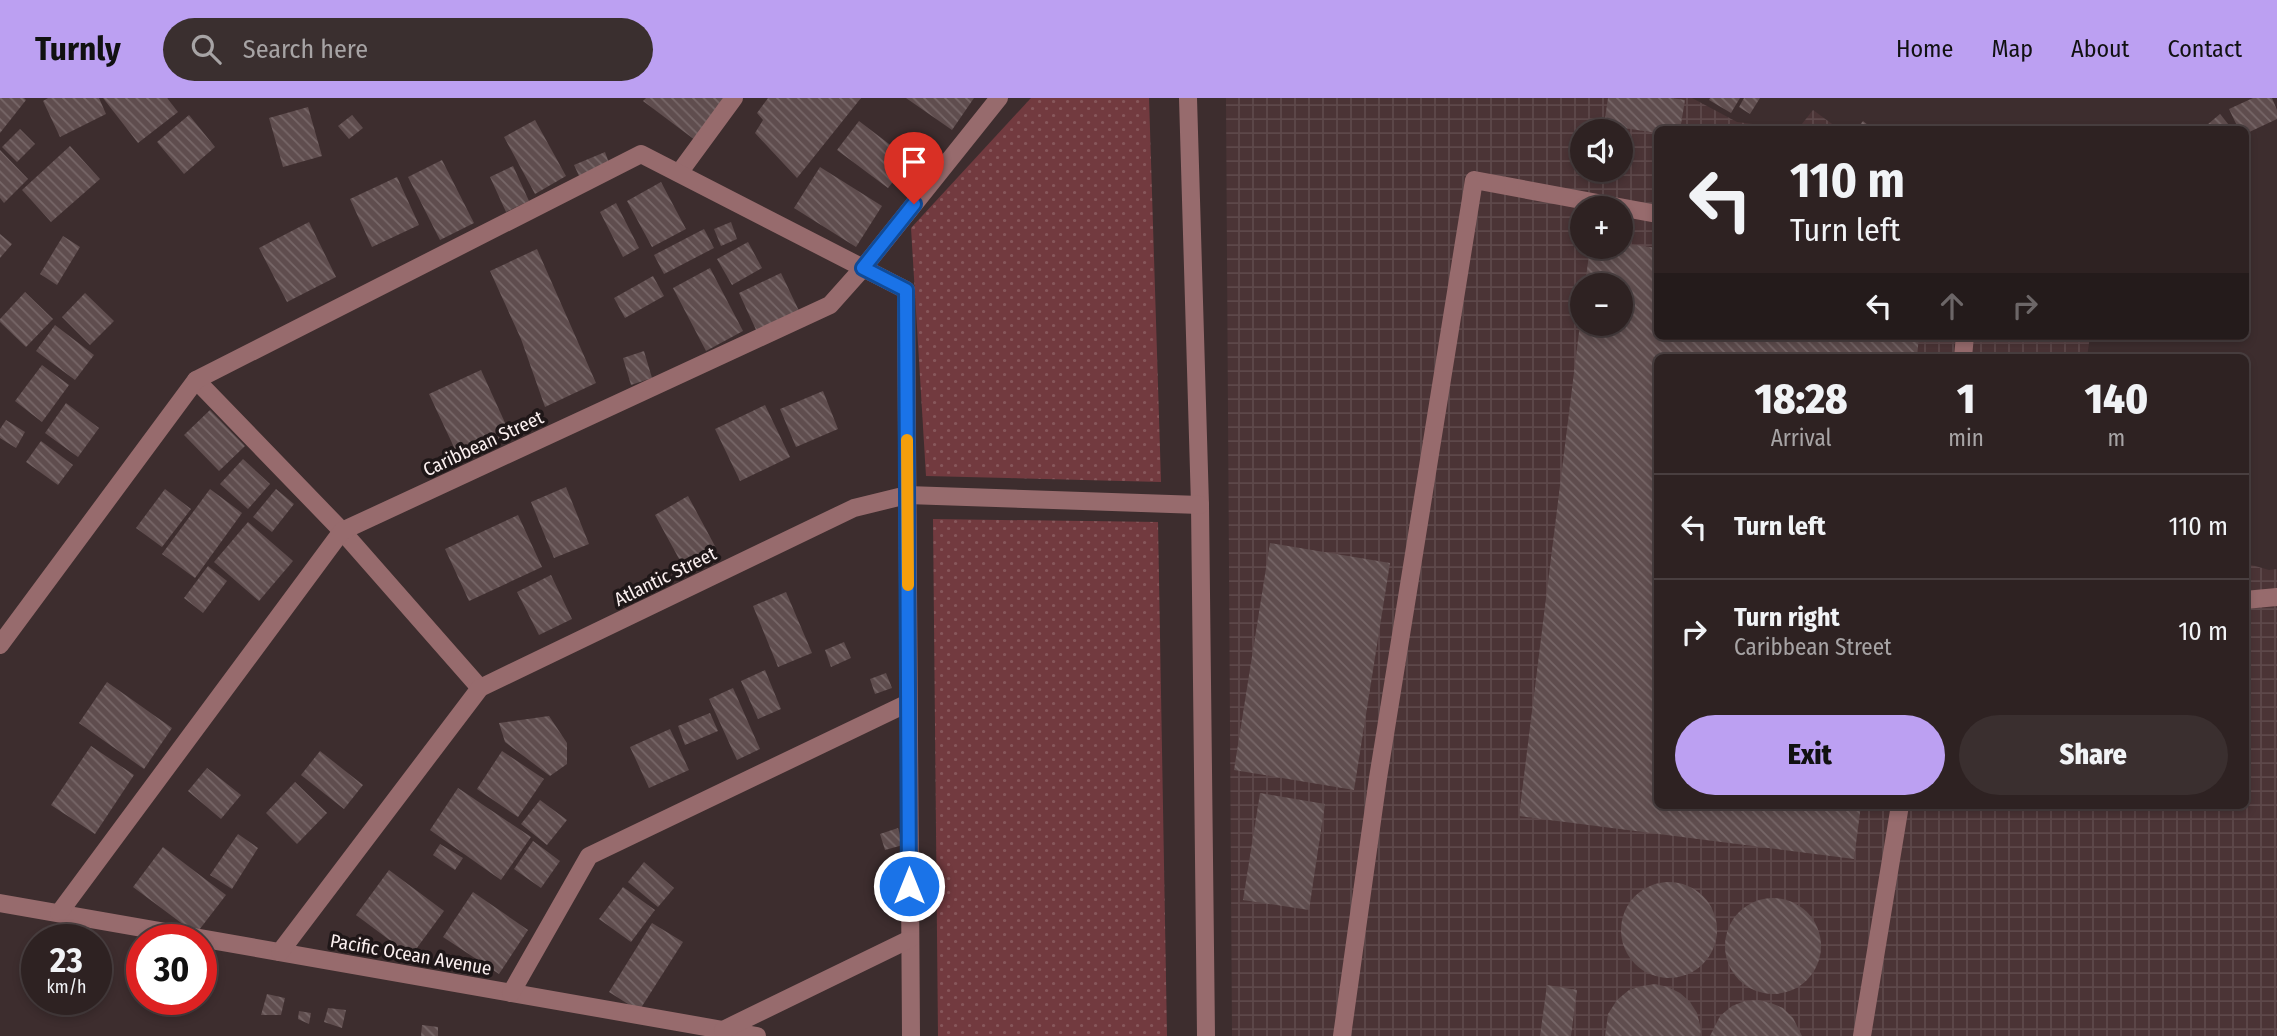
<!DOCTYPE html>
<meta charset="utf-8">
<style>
:root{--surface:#2e2222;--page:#3a2f2f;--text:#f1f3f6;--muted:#a7a4a5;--line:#493f40;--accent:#bca0f2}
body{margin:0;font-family:"Fira Sans Condensed",sans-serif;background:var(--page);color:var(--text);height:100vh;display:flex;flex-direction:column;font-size:26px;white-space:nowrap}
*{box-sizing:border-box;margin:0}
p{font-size:23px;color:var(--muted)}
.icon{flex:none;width:38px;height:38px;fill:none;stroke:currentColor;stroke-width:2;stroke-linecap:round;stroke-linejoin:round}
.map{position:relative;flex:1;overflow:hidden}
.sheet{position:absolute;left:1654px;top:256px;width:595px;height:455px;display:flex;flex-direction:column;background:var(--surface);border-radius:10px;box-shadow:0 4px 10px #0003,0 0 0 2px var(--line)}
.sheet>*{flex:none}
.top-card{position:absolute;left:1654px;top:28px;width:595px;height:214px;border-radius:10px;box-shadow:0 4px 10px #0003,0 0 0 2px var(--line);background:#2e2222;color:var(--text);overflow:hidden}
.buttons{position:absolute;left:1570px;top:21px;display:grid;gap:14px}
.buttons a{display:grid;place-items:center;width:63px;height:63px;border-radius:50%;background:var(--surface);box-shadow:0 4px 10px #0003,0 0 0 2px var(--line);font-size:35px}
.speed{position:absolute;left:21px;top:826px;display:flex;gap:14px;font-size:35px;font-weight:700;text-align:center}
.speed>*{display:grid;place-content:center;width:91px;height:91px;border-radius:50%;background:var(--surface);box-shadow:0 4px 10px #0003,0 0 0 2px var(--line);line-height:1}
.speed small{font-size:18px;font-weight:400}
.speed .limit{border:10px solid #d22;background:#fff;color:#111}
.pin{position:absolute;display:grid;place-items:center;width:60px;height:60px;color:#fff;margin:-72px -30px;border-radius:50% 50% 50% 0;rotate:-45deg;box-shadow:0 0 7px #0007}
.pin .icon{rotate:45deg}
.me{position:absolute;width:77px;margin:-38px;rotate:0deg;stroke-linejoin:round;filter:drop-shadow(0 0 5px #0008)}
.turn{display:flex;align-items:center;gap:24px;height:147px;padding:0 21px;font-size:32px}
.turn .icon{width:91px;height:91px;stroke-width:2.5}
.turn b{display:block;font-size:49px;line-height:60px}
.lanes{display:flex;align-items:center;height:66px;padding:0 21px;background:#0003;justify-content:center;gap:35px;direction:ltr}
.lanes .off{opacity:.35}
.eta{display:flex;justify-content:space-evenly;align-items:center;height:119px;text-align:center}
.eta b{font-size:42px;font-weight:800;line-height:49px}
.primary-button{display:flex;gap:14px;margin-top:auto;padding:14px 21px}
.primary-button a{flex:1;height:80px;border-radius:42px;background:var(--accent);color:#111;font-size:28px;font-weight:800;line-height:80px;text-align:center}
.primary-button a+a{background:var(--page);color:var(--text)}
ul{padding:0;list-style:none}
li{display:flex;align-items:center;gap:21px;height:105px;padding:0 21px;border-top:2px solid var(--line)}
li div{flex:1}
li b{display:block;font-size:26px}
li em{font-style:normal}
header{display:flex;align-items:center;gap:42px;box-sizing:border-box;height:98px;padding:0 35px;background:var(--accent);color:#111}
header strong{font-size:33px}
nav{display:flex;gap:38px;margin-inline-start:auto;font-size:24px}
.search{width:490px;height:63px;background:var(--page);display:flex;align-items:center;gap:18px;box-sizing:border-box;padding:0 24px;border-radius:38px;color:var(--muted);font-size:26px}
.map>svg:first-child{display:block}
.industrial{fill:url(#industrial-grid);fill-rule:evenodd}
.grass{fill:url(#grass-dots)}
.building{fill:url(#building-back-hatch)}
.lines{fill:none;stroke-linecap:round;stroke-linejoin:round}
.minor{stroke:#976b6d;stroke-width:18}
.route-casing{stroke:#114b97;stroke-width:18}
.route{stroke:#1a73e8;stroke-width:12}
.slow{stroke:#f59e0b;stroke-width:12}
.labels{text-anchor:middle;stroke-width:7;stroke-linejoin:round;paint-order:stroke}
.street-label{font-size:19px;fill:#fbf0f0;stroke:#1f1718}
</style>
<header>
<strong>Turnly</strong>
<div class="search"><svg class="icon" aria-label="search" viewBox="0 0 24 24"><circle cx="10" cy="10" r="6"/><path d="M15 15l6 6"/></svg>Search here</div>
<nav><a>Home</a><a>Map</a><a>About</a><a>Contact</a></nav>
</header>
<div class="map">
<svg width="2277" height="938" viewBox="0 0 2277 938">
<defs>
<pattern id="industrial-grid" width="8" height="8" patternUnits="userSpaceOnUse" patternTransform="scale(1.75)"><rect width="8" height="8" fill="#4b3436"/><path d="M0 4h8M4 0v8" fill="none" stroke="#5d484a"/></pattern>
<pattern id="grass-dots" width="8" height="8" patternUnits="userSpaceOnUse" patternTransform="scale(1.75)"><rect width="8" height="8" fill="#723a3f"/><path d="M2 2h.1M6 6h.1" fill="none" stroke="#87575b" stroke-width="1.8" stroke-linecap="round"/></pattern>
<pattern id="building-back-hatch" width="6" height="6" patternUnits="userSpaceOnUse" patternTransform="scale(1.75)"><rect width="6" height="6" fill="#5f4d4e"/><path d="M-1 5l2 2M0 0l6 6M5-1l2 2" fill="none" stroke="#776768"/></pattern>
</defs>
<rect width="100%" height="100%" fill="#3d2d2e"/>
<g class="industrial">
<path d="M1226,0H1692L1737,24L1792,31L1657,32V238H2090L2087,259H1657V707H2245V465L2269,472L2277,471V938H1232ZM1582,33H1620V72H1582ZM1582,110H1620V149H1582ZM1582,187H1620V226H1582Z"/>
<path d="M1813,12L1839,31H1798Z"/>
</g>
<g class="grass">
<path d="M1031,0H1149L1161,384L926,378L911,130Z"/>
<path d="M933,421L1158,424L1167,938H938Z"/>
</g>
<g class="building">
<path d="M0,0H24L26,2L0,35Z"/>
<path d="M48,0H99L106,16L60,39L43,3Z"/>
<path d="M103,0H167L178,14L138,45Z"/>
<path d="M646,0H726L695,42L643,3Z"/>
<path d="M768,0H861L797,80L755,35L763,22L757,15Z"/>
<path d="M906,0H974L952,32Z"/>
<path d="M1608,0H1671L1685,2L1680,32H1657V35L1604,27Z"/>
<path d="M1710,0H1740L1731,15L1709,2Z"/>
<path d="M1744,0H1760L1750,16L1739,9Z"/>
<path d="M2253,0H2272L2277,12V21L2245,36V32H2239L2229,11Z"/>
<path d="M308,9L322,58L283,69L269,20Z"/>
<path d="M2220,16L2233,32H2201Z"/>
<path d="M189,17L215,49L184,76L157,44Z"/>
<path d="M352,17L363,30L349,41L338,28Z"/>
<path d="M535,22L566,78L535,96L504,39Z"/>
<path d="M859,23L910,62L888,90L837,52Z"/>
<path d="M1863,23L1874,32H1856Z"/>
<path d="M20,31L35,46L17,64L2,49Z"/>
<path d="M70,48L100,81L51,124L22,92Z"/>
<path d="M0,52L28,81L4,105L0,100Z"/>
<path d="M605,54L610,68L580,80L574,67Z"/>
<path d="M442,62L474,125L440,142L408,79Z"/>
<path d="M513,68L529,103L506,114L490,79Z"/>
<path d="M820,69L882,108L856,149L794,110Z"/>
<path d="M397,79L419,127L372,149L350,101Z"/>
<path d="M661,84L686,131L652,149L627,103Z"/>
<path d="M616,105L639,150L623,159L600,114Z"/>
<path d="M309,124L336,179L287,204L259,150Z"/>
<path d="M731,124L737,141L721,148L714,131Z"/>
<path d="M704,131L714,150L664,176L654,157Z"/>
<path d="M0,136L12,146L0,160Z"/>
<path d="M63,138L80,149L57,187L40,176Z"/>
<path d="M748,144L762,170L732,187L717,161Z"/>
<path d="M1620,145L1657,150V238H1919L1917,259H1657V707H1861L1854,761L1519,718L1580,226H1620V187H1585L1590,149H1620Z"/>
<path d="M537,151L596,285L545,309L521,241L490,173Z"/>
<path d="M710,170L743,233L706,253L673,190Z"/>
<path d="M781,175L800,215L757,234L739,195Z"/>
<path d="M653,178L664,198L625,220L614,200Z"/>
<path d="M25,194L53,221L26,249L0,224V221Z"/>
<path d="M85,195L114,223L90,247L62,219Z"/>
<path d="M55,227L94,257L75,282L36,253Z"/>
<path d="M644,253L652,280L631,287L623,260Z"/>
<path d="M42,267L69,287L42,324L15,303Z"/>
<path d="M481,272L511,338L460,362L429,296Z"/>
<path d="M823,293L838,331L796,349L780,311Z"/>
<path d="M66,305L99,330L78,359L45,335Z"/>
<path d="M765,307L790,359L740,383L715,331Z"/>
<path d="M210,312L245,348L219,373L184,337Z"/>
<path d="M6,322L25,334L16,350L0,340V331Z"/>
<path d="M41,343L73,367L58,387L26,364Z"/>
<path d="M243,361L270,386L248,411L220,386Z"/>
<path d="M566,389L589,446L554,460L531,404Z"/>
<path d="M165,391L191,411L162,449L136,430Z"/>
<path d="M210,391L242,415L195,480L162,456Z"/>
<path d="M276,391L294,406L272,434L253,419Z"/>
<path d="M688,398L716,450L683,468L655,417Z"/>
<path d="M518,417L542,469L469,503L445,451Z"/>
<path d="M248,424L293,463L259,503L214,464Z"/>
<path d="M1270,445L1390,465L1354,692L1234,672Z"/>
<path d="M208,468L227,483L203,515L184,500Z"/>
<path d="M551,477L572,521L539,537L517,494Z"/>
<path d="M786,494L812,555L778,569L753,508Z"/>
<path d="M844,544L851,560L831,569L825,552Z"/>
<path d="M765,572L781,611L758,621L741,583Z"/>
<path d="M886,575L892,590L875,596L870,581Z"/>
<path d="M107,584L172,630L144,671L79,625Z"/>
<path d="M733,590L760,651L737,662L709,601Z"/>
<path d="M710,615L718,633L685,647L678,628Z"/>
<path d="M549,618L567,645V666L550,678L505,644L499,625Z"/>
<path d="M670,631L689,672L649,690L630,649Z"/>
<path d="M91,648L134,677L95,736L51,707Z"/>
<path d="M320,653L363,687L344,711L301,677Z"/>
<path d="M502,653L544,681L518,719L477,691Z"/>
<path d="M207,670L241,697L221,721L188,693Z"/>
<path d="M295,684L327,715L297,746L266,715Z"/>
<path d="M458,690L531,739L501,782L430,732Z"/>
<path d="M1260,695L1325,706L1309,812L1243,802Z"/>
<path d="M540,702L567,722L547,747L521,726Z"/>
<path d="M898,730L903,747L885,752L880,736Z"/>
<path d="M238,736L258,750L232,791L210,777Z"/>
<path d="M533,743L560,763L541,790L514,771Z"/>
<path d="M440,746L463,760L455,772L433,757Z"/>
<path d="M163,749L226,797L196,836L133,789Z"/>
<path d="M644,764L674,790L658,809L628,784Z"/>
<path d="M389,772L444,813L411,858L356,817Z"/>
<circle cx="1669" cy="832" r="48"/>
<path d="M623,789L655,812L631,844L599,821Z"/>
<path d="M473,794L528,832L499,876L443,839Z"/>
<circle cx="1773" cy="848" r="48"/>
<path d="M652,825L683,844L639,913L609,894Z"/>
<path d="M1655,886L1668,889L1680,895L1690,904L1697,915L1701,931L1700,938H1605L1608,916L1617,902L1629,892L1642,888Z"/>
<path d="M1547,887L1577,892L1571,938H1540Z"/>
<path d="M267,896L285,900L281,917H261Z"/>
<path d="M1758,902L1771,905L1783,910L1793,920L1802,938H1710L1720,918L1732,908L1745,903Z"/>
<path d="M328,910L346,912L342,930L324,924Z"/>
<path d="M299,913L311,915L309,926L298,921Z"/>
<path d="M422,927L438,929V938H421Z"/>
</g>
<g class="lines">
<g class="minor">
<path d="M1188,0L1200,407L1206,938"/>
<path d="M679,75L734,0"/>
<path d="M1963,259L1965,238"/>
<path d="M196,282L342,433L480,590"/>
<path d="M2245,502L2277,499"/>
<path d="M0,547L196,282L641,56L906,192L911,938"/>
<path d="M0,805L757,938"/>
<path d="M59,815L342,433L830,207L863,170L999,0"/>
<path d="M280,854L480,590L854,410L907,397L1200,407"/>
<path d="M511,895L589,758L908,605"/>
<path d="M723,932L910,841"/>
<path d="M1342,938L1378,680L1474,82L1657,116"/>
<path d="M1862,938L1900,707"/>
</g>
</g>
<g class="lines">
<defs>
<path id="route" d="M909,788L906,192L863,170L914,106"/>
</defs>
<use href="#route" class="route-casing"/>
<use href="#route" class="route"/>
<path class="slow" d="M907,342L908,487"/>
</g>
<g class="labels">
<g class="street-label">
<text transform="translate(483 345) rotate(-25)" y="7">Caribbean Street</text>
<text transform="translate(665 478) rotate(-26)" y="7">Atlantic Street</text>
<text transform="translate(411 856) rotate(10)" y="7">Pacific Ocean Avenue</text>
</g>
</g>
</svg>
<div class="buttons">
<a><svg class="icon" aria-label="sound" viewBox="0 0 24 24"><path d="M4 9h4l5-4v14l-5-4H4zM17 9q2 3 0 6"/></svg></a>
<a>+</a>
<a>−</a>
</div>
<div class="speed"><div>23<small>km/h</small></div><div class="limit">30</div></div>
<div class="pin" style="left:914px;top:106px;background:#d93025"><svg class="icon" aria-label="arrive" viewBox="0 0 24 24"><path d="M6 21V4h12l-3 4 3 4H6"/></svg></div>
<svg class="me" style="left:909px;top:788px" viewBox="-20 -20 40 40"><circle r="17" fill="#1a73e8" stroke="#fff" stroke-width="3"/><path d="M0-11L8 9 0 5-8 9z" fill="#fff"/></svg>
<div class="top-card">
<div class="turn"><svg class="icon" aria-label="left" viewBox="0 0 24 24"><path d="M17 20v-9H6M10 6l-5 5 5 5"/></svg><div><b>110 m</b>Turn left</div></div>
<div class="lanes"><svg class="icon" aria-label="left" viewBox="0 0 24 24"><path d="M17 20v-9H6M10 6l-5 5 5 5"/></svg><svg class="icon off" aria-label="ahead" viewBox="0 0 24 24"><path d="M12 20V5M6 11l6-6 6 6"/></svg><svg class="icon off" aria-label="right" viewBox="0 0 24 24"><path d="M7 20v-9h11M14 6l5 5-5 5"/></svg></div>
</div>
<section class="sheet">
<div class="eta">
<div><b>18:28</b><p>Arrival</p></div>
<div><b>1</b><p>min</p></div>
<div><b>140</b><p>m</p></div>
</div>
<ul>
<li><svg class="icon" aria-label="left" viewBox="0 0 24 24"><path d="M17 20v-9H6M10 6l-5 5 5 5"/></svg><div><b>Turn left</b></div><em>110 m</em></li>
<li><svg class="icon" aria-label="right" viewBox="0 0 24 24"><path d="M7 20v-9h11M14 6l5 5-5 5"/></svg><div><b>Turn right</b><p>Caribbean Street</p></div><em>10 m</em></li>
</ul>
<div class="primary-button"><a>Exit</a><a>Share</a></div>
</section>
</div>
